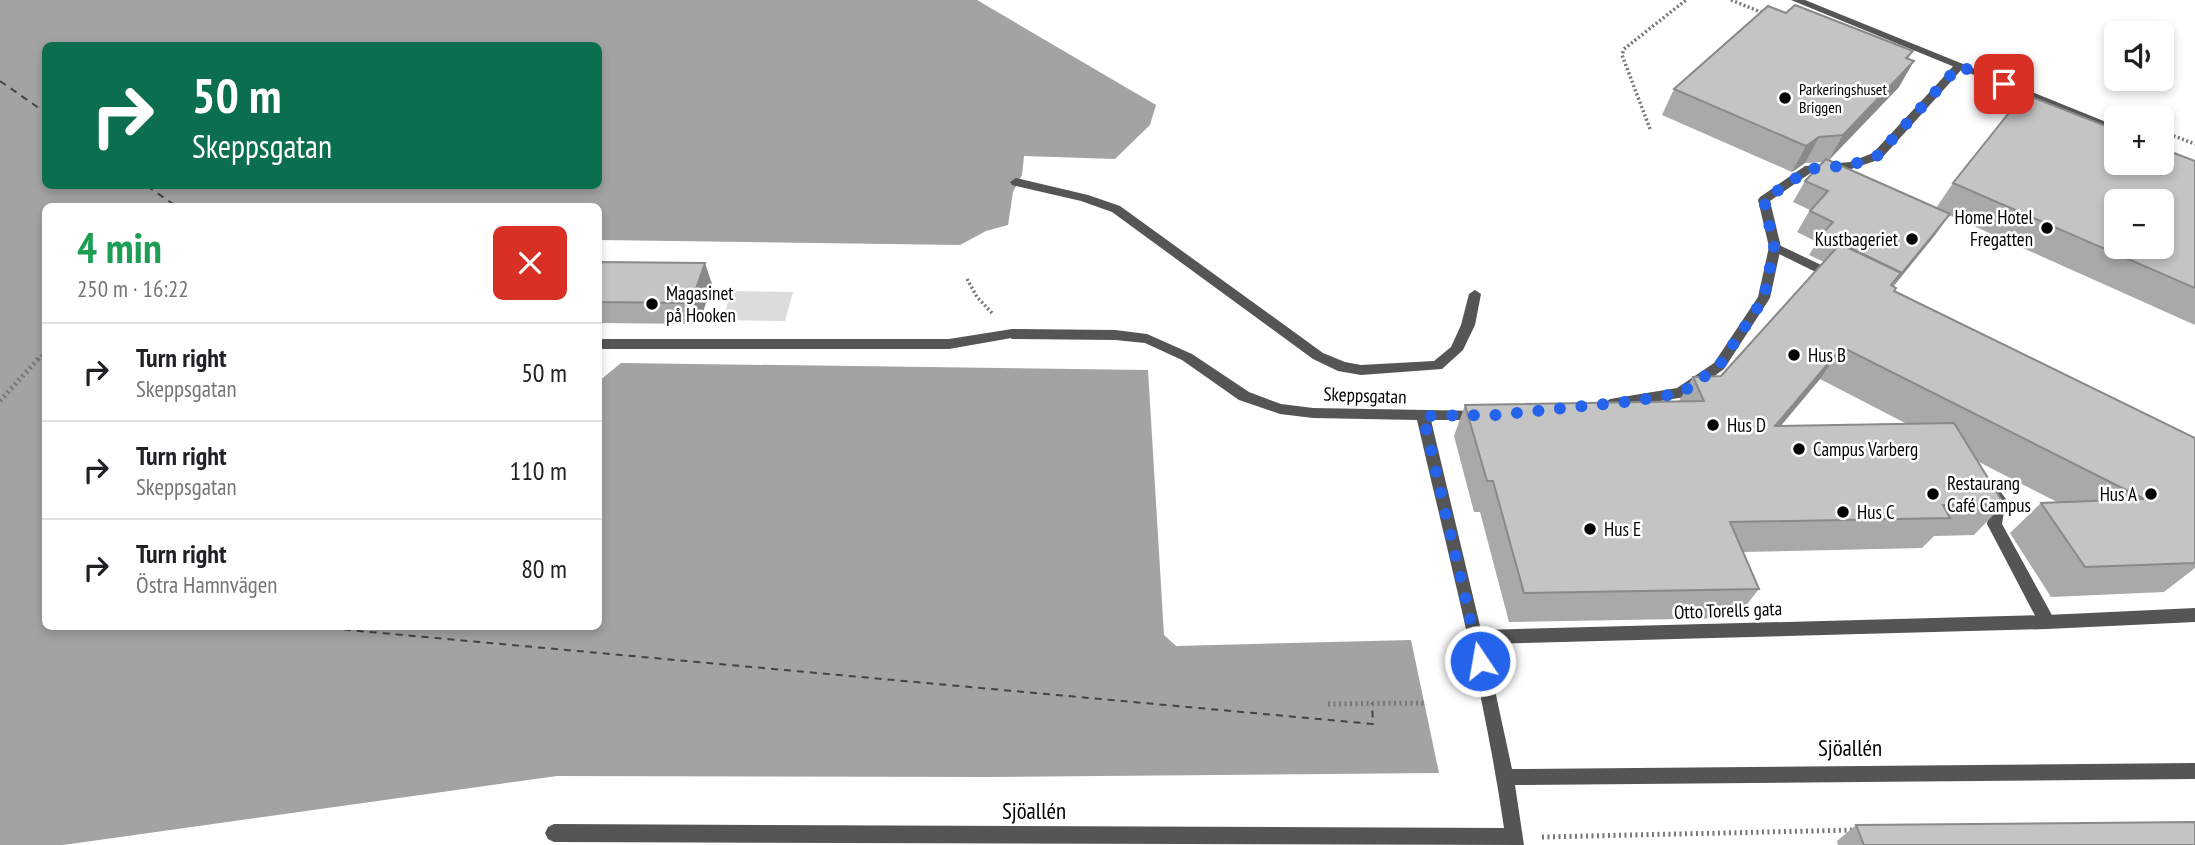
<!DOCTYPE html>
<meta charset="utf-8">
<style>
:root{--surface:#fff;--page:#f2f2f2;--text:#202124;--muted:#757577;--line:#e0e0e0}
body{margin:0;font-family:"PT Sans Narrow",sans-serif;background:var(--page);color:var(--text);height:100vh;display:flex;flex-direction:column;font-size:26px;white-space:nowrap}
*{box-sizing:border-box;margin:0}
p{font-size:23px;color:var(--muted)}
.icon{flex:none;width:38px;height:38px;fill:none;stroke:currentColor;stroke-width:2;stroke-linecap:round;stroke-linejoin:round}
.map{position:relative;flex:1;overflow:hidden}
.drawer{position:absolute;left:42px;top:203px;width:560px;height:427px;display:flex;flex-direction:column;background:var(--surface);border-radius:10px;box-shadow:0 4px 10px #0003}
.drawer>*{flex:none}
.guide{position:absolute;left:42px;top:42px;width:560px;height:147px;border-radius:10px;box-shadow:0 4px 10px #0003;background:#0b6e4f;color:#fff;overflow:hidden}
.tools{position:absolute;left:2104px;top:21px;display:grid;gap:14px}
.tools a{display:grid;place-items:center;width:70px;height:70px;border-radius:10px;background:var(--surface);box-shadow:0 4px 10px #0003;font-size:35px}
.pin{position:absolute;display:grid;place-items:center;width:60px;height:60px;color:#fff;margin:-30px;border-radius:14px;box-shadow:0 4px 10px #0006}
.me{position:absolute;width:77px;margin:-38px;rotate:348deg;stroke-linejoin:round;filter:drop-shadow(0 0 5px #0008)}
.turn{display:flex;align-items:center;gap:24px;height:147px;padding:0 35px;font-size:32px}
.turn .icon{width:91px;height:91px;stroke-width:2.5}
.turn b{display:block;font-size:49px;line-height:60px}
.round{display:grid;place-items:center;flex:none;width:74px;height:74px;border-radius:10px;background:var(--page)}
.summary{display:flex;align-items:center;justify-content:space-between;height:119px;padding:0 35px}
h1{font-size:42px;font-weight:700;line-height:52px;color:#1e9e55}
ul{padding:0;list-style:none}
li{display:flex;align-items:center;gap:21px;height:98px;padding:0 35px;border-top:2px solid var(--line)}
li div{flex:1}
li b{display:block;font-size:26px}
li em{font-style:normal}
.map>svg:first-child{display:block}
.green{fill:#dcdcdc}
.water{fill:#a3a3a3;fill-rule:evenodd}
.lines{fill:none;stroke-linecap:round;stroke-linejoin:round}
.ferry{stroke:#444;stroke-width:2;stroke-dasharray:7 6;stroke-linecap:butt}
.path-far1{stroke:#777;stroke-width:3.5;stroke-dasharray:2 2.5;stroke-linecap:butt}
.path{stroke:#777;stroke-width:5;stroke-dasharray:2 3.5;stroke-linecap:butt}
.service{fill:#555;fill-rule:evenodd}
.minor{fill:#555;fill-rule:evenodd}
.tertiary{fill:#555;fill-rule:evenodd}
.wall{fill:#a9a9a9;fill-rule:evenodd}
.shaded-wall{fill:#898989}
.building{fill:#c4c4c4;stroke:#898989;stroke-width:2;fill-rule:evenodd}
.route{stroke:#2563eb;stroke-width:12;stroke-dasharray:0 21.6}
.poi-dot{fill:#000;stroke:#fff;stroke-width:2.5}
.labels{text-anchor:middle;stroke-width:5;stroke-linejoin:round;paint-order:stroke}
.far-poi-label{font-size:16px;fill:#000;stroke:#fff;text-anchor:start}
.poi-label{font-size:19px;fill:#000;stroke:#fff;text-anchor:start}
.street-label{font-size:19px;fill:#000;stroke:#fff}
.near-street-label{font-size:23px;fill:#000;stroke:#fff}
</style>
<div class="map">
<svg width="2195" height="845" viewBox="0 0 2195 845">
<rect width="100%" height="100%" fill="#fff"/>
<path class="green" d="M732,291L793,292L785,321L722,320Z"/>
<path class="water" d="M0,0H977L1156,105L1150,125L1115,159L1024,156L1022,175L1013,192L1008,225L986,231L960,245L599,240L598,206H46V626H598L599,381L621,363L1148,370L1164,635L1176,646L1411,640L1439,773L989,777L557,776L63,845H0ZM46,46H598V186H46Z"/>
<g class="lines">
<g class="ferry">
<path d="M0,81L46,113"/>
<path d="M147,186L176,206"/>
<path d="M305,626L1373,724L1372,703"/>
</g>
<g class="path-far1">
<path d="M1731,0L1766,14"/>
<path d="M1650,129L1622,55L1624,49L1686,0"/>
<path d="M2161,131L2195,144"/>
<path d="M967,279L977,297L993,314"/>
<path d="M38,360L46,351"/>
</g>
<g class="path">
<path d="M0,401L39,358"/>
<path d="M1328,704L1424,703"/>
<path d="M1542,837L1855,830"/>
</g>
<g class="service">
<path d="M1959,63L1963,64V68L1947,86H1939V82L1955,64Z"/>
<path d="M1016,178L1088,195L1120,206L1323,353L1345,362L1361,365L1434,361L1451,347L1461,325L1469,294L1475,290L1481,294L1475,325L1463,350L1442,369L1361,375L1338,371L1313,359L1112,212L1081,201L1012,185L1010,182Z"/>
<path d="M1775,243L1838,273L1840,276L1838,279H1830L1771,250L1769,247L1771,244Z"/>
<path d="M1012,329L1019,334L1017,337L949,349H598V339H949Z"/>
<path d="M1995,489L2000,491L2006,499L2002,524L2053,617L2055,622L2053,627L2047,629L2041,627L1987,524L1991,501L1988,495L1990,491Z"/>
</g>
<g class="minor">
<path d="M1943,81L1948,84L1947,86L1881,159L1851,169L1812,172L1770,201L1781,247L1770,298L1724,369L1685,397L1610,409L1605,408L1603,404L1610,399L1677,388L1714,363L1758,297L1769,247L1758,200L1760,197L1805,166L1850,162L1873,153L1939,82Z"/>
<path d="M1012,329L1115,330L1147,334L1192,354L1249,392L1281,404L1313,408L1483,411L1485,415L1483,419L1478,420H1431L1481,630L2047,615L2195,608V622L2047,629L1485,644L1512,769L2195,763V779L1515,785L1524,845L554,842L548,839L545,833L548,827L554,824L1504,828C1484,690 1448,555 1417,420L1313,418L1280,414L1239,400L1182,360L1145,343L1115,340L1012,339L1005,334Z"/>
</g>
<path class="tertiary" d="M1791,0H1805L2116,126V133Z"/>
</g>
<g class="wall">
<path d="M1786,13L1913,51L1908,59L1899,87L1829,160L1936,208L1953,183L2195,161V325L1949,215L1935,235L1893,287L1894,291L2195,438V568L2164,592L2051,597L2010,533L2041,503L2057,502L1977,461L2004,504L1974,535L1934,536L1922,548L1743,552L1759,589L1736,618L1509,622L1480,512H1474L1454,436L1465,405L1679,401L1693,377L1721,376L1824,262L1809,255L1817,242L1797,232L1810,210L1793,202L1805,181L1823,162L1805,163L1792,172L1662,115L1674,89ZM1820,379L1907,424L1780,426Z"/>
<path d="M598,262L712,284L699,324L598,323Z"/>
<path d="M1856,825L2195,845H1838L1837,841Z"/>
</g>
<g class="shaded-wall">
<path d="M1914,61L1899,87L1828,161L1843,135Z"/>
<path d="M1819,137L1805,163L1792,172L1806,146Z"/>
<path d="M1950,214L1935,235L1887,294L1902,273Z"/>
<path d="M705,263L712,284L699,324L691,303Z"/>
<path d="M1842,347L1820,379L1754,458L1775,426Z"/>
</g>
<g class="building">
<path d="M1795,5L1913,51L1906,58L1914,61L1843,135L1819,137L1806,146L1674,89L1768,6L1786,13Z"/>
<path d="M2024,94L2116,130V163H2161V148L2195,161V288L1953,183ZM2116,201H2161V247H2116Z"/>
<path d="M1826,159L1950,214L1902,273L1822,234L1833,222L1810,211L1828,191L1805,181Z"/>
<path d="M1840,244L1901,273L1891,285L1896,288L1894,291L2195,438V563L2085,567L2041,503L2144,499L1842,347L1775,426L1954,423L2004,504L1943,505L1950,518L1730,522L1759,589L1524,593L1493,481H1487L1465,405L1704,401L1693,377L1721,376Z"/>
<path d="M598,262L705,263L691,303L598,302Z"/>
<path d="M2195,822V845H1864L1856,825Z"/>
</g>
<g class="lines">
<path class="route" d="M1480,661L1423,416L1496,415L1634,401L1681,393L1719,366L1764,298L1774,247L1764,200L1809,169L1851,165L1877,156L1959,66L2004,84"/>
</g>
<g class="poi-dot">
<circle cx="1785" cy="98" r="7"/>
<circle cx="2047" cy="228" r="7"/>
<circle cx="1912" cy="239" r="7"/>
<circle cx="652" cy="304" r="7"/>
<circle cx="1794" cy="355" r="7"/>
<circle cx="1713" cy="425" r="7"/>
<circle cx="1799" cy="449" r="7"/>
<circle cx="1933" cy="494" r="7"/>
<circle cx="2151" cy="494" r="7"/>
<circle cx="1843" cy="512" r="7"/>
<circle cx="1590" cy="529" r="7"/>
</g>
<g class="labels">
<g class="far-poi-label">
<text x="1799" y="95">Parkeringshuset<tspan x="1799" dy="18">Briggen</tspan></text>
</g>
<g class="poi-label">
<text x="2033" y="224" text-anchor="end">Home Hotel<tspan x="2033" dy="22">Fregatten</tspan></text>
<text x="1898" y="246" text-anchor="end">Kustbageriet</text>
<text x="666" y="300">Magasinet<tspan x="666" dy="22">på Hooken</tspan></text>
<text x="1808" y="362">Hus B</text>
<text x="1727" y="432">Hus D</text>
<text x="1813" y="456">Campus Varberg</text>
<text x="1947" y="490">Restaurang<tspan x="1947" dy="22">Café Campus</tspan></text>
<text x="2137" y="501" text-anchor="end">Hus A</text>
<text x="1857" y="519">Hus C</text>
<text x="1604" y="536">Hus E</text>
</g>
<g class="street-label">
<text transform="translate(1365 395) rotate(2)" y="7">Skeppsgatan</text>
<text transform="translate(1728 610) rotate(-2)" y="7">Otto Torells gata</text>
</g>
<g class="near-street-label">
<text x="1850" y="756">Sjöallén</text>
<text x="1034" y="819">Sjöallén</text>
</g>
</g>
</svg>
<div class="tools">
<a><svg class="icon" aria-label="sound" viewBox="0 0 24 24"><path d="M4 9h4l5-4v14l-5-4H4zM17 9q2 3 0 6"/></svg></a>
<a>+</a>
<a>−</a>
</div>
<div class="pin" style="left:2004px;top:84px;background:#d93025"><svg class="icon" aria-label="arrive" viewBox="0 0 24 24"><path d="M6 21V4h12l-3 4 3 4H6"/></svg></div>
<svg class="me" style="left:1480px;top:661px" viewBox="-20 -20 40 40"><circle r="17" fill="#2563eb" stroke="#fff" stroke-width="3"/><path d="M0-11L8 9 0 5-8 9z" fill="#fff"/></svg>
<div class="guide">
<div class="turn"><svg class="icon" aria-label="right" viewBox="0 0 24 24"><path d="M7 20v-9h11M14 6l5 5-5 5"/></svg><div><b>50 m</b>Skeppsgatan</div></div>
</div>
<section class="drawer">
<div class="summary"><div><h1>4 min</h1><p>250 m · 16:22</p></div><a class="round" style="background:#d93025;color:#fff"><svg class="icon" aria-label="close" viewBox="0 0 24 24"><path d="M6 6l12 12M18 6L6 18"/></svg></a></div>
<ul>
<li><svg class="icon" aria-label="right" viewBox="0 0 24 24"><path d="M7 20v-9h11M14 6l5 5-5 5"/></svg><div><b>Turn right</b><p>Skeppsgatan</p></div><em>50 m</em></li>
<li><svg class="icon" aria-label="right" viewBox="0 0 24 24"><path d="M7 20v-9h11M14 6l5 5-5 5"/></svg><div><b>Turn right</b><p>Skeppsgatan</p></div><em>110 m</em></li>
<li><svg class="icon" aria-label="right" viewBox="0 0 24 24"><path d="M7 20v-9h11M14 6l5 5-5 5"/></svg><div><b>Turn right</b><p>Östra Hamnvägen</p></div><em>80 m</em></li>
</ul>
</section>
</div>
